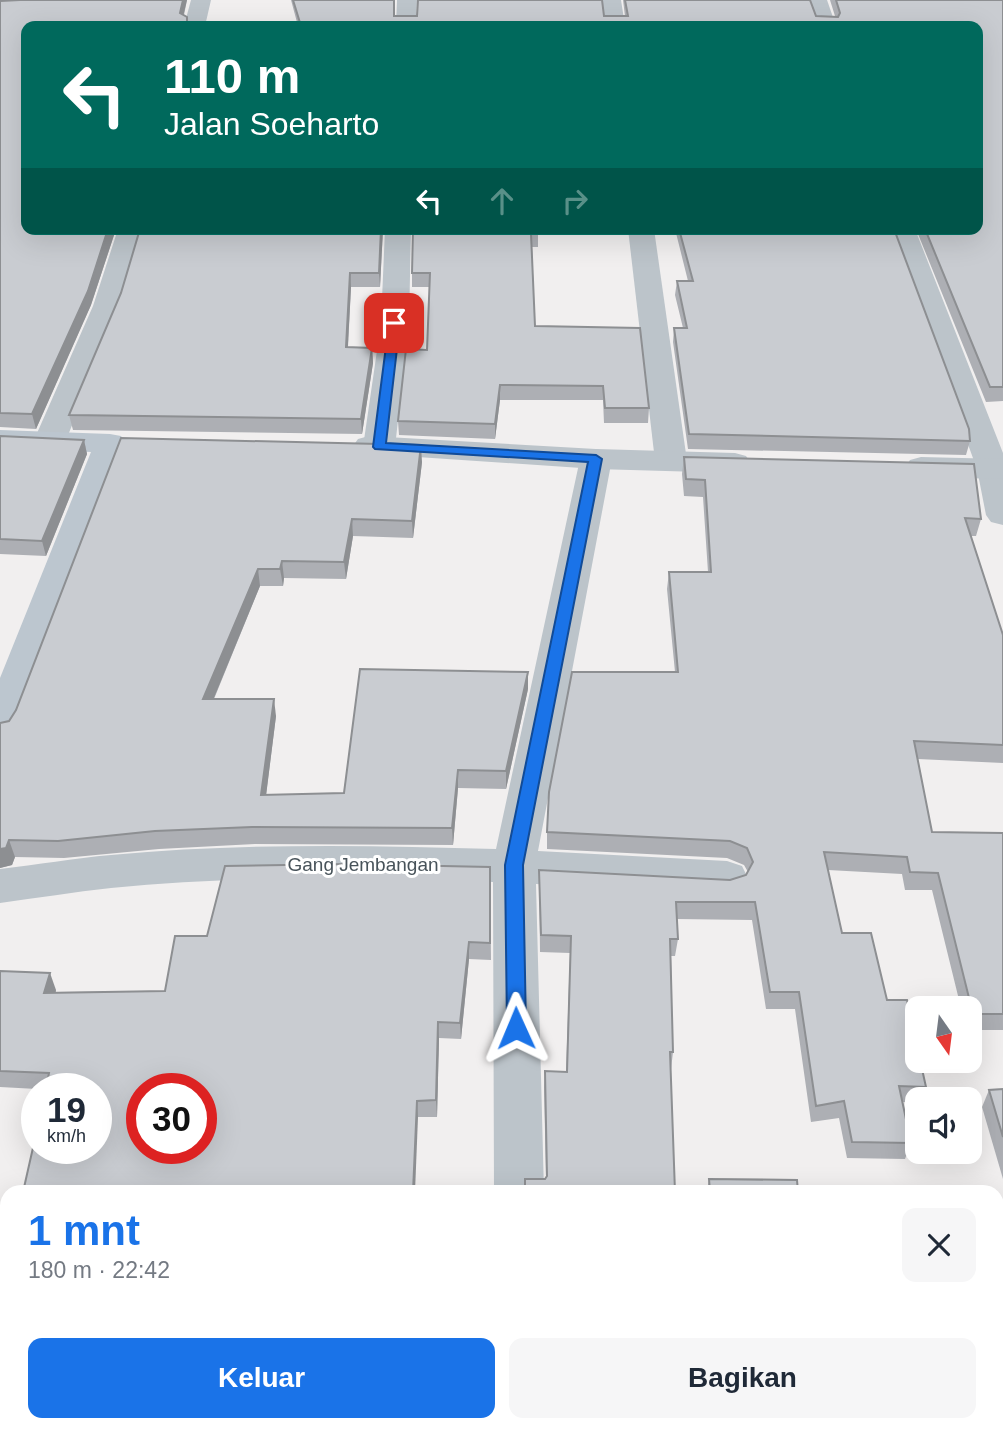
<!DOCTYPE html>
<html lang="id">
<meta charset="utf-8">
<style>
:root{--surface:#fff;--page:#f6f6f7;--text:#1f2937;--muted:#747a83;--accent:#1a73e8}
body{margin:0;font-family:Arial,sans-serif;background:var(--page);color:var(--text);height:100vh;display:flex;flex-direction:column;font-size:26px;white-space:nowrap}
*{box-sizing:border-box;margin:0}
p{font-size:23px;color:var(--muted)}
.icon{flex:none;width:38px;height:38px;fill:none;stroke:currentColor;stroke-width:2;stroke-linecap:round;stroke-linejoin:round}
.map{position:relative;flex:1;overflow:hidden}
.sheet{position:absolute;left:0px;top:1185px;width:1004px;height:247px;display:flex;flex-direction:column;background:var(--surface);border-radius:21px 21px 0 0;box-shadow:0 7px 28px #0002}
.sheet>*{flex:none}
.top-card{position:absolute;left:21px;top:21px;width:962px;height:214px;border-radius:14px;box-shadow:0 7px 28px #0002;background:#00695c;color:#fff;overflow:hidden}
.needle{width:46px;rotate:166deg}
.fabs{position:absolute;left:905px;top:996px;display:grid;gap:14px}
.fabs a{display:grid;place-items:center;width:77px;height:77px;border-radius:14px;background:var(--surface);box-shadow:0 7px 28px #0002;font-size:35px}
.speed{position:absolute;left:21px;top:1073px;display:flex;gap:14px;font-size:35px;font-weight:700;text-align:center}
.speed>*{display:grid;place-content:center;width:91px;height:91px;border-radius:50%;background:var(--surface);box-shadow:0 7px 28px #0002;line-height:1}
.speed small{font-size:18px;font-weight:400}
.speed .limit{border:10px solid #d22;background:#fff;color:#111}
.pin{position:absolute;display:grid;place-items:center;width:60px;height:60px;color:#fff;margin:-30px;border-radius:14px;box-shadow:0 4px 10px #0006}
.me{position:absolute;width:77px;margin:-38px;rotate:359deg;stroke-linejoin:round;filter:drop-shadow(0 0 5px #0008)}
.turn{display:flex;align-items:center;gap:24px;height:147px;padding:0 28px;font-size:32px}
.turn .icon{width:91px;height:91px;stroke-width:2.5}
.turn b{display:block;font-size:49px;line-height:60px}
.lanes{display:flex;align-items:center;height:66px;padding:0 28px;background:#0003;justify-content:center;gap:35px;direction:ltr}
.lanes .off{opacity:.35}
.round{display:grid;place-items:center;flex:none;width:74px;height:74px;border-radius:14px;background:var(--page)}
.overview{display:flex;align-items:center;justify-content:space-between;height:119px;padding:0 28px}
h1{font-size:42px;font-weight:700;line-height:52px;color:var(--accent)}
.primary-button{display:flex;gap:14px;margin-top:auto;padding:14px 28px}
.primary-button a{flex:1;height:80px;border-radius:14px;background:var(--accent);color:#fff;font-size:28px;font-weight:700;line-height:80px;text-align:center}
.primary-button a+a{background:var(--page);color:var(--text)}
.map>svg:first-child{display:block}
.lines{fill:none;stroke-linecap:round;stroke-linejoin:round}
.minor{fill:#bcc4ca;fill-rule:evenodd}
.tertiary{fill:#bcc4ca;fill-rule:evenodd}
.secondary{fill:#bcc6cf;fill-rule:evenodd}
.wall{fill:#adafb4}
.shaded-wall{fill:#8d8f92}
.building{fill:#c9ccd1;stroke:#8d8f92;stroke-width:2;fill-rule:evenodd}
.route{fill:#1a73e8;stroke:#114b97;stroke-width:2}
.labels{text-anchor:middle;stroke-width:6;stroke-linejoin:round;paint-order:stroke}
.street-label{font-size:19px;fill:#48535a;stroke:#fff}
</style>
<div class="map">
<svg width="1003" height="1431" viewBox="0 0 1003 1431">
<rect width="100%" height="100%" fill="#f1efef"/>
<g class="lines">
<g class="minor">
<path d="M191,0H211L205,26H184Z"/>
<path d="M397,0H417L416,26H396Z"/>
<path d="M601,0H621L625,26H605Z"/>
<path d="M807,0H827L836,26H816Z"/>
<path d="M118,229H144L121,306L66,440L61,447L50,449L39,447L34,440L93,306Z"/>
<path d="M385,229H411L409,323L395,447L390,454L379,457L368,454L363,447L381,323Z"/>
<path d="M628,229H654L687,461L682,468L671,471L660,468L655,461Z"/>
<path d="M889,229H915L1003,453V525L991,522L986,515L977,469Z"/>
<path d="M596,449L607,452L612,459L538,851L727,861L742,866L748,878L742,890L727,895L536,884L544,1192H494L493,882C366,878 237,875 111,888C74,892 37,898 0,903V869C37,865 74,858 111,855C239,843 368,845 496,849L580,459L585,452Z"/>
</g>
<g class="tertiary">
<path d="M369,436L596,449L735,453L746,456L751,463L746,470L735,473L596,469L358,453L353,446L358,439Z"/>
<path d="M921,457L1003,459V479L921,477L910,474L905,467L910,460Z"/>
</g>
<path class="secondary" d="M0,430L110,434L121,436L126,443L19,726L14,736L0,740V678L91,452L0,448Z"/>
</g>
<g class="wall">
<path d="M187,0L184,15L187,17L188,26H26V229H116L91,305L36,429L0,427V1Z"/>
<path d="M291,0H395V16H625L623,0H810L816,16H835L830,0H1003V401L986,402L916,229H978V26H298Z"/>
<path d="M383,229L380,287H351L348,347L372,348L373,363L362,434L73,430L69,415L121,293Z"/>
<path d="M538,229V247H532L535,326L649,408L648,423H604L603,400H500L495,439L399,435L398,421L427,350L430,287H412V273Z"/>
<path d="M675,229H894L970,441L966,455L688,449L673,342L674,328H683L675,295L677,281H688Z"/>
<path d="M0,436L84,440L87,454L46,556L0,554Z"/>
<path d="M684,457L981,519L976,536H971L1003,635V763L918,759L932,832L1003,833V1030H970V1008H961L932,890H905L902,874L828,870L842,933L887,1000L926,1087L921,1099H917V1103L903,1102L911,1143L905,1159L847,1158L839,1118L811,1122L795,1009H766L752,920L677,919L678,939L675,956H671L673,1052L671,1069L545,1179L546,1177L544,1087L545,1071L566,1072L570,953L540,952L539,870L730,880L746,875L748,872L744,865L727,858L547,849V832L675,672L667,589L669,572H708L703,497L684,496L682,474Z"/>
<path d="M422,462L413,538L353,536L346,579L284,578L283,586H260L214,699L276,716L266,795L344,793L528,689L506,789L458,788L453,845L255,844L159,849L64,858L15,857L12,865L0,868L9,721Z"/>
<path d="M490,867L491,960L469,959L461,1039L439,1038L437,1117H418L96,1088L37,1089L0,1087V971L56,990V992L165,991L207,936Z"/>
<path d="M1003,1089V1179L982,1107L989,1090Z"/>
<path d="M709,1179L798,1192H707Z"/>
<rect x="0" y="1228" width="7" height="84"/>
<rect x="998" y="1266" width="5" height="129"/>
</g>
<g class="shaded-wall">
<path d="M183,0H187L181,25L180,13Z"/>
<path d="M108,229H116L91,305L36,429L32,414Z"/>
<path d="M381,229H383L380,287L379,273Z"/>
<path d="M350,273L351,287L347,362L346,347Z"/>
<path d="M372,348L373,363L362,434L361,419Z"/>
<path d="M500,385V400L495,439V424Z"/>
<path d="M84,440L87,454L46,556L42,541Z"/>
<path d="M421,445L422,462L413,538L412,521Z"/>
<path d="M352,519L353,536L346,579L344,562Z"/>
<path d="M282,561L284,578L283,586L280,569Z"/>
<path d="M258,569L260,586L206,717L203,699Z"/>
<path d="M528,672V689L506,789V771Z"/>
<path d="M274,699L276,716L264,812L261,795Z"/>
<path d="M458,770V788L453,845L452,828Z"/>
<path d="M9,840L15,857L12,865L0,868V849Z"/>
<path d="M469,942V959L461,1039L460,1023Z"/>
<path d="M50,973L56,990L50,1009L44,993Z"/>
<path d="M438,1022L439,1038L437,1117L436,1100Z"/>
<path d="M417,1101L418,1117L415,1192H413Z"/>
</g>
<g class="building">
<path d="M20,0H183L180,13L187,17V26H26V229H108L88,291L32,414L0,413V1Z"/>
<path d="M293,0H394V16H417L418,0H602L604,16H628L625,0H810L816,16L838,17L840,13L836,0H1003V387H990L925,229H978V26H301Z"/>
<path d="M140,229H381L379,273H350L346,347L372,348L361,419L69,415L121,293Z"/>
<path d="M413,229H538V234H531L535,326L640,328L649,408H605L603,386L500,385L495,424L398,421L406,349L427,350L430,273H412Z"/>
<path d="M679,229H894L969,429L970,441L689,434L674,328H687L677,281H693Z"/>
<path d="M0,436L84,440L42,541L0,539Z"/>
<path d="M121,438L421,445L412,521L352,519L344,562L282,561L280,569H258L203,699H274L261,795L344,793L360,669L528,672L506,771L458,770L452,828L252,827L155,831L58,841L9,840L6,848L0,849V723L9,721L16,710Z"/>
<path d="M684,457L974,464L981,519L965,518L1003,635V745L914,741L932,832L1003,833V1014H973L938,873L910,872L907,857L824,852L842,933H871L887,1000H907L917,1046V1060H920L926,1087L899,1086L911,1143L852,1142L844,1101L816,1106L799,992H770L755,902H676L678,939H670L673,1052H670L675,1192H525V1179H545L547,1176L545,1071L567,1072L571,936L541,935L539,870L730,880L746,875L753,862L747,848L730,841L547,832L549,792L572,672H678L669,572H711L705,480L686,479Z"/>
<path d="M348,864L490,867V943L469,942L460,1023L438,1022L436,1100L417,1101L413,1192H23L37,1130V1148H96V1088H46L49,1073L0,1071V971L50,973L44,993L165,991L175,936H207L225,866ZM142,1088H201V1148H142Z"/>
<path d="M1003,1089V1137L989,1090Z"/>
<path d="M709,1179L797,1180L798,1192H710Z"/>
<rect x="0" y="1228" width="7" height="69"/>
<rect x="998" y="1266" width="5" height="116"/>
<path d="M233,1424H968L969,1431H232Z"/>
</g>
<path class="route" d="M394,319L400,323L386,443L596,455L602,459L523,865L526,1028L523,1034L516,1036L510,1034L507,1028L505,865L588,462L375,449L373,447L389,323Z"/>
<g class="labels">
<g class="street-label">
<text x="363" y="871">Gang Jembangan</text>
</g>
</g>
</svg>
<div class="fabs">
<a><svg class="needle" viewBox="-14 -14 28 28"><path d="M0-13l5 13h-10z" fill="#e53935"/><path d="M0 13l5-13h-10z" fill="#747a83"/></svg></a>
<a><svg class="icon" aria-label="sound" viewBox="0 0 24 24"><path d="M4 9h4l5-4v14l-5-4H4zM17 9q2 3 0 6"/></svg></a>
</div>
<div class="speed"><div>19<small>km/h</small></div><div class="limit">30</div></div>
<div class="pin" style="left:394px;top:323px;background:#d93025"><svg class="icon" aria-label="arrive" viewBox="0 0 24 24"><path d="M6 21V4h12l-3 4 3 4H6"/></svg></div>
<svg class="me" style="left:516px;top:1028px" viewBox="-20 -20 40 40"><path d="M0-17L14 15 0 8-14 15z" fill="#1a73e8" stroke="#fff" stroke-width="4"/></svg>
<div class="top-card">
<div class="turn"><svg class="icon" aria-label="left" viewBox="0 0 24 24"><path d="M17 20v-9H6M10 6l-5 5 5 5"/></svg><div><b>110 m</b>Jalan Soeharto</div></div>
<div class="lanes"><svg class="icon" aria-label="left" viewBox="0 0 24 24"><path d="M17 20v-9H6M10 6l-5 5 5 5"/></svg><svg class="icon off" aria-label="ahead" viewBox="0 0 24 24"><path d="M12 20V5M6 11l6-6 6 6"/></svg><svg class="icon off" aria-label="right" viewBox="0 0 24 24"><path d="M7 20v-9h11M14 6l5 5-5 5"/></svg></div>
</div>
<section class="sheet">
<div class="overview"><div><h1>1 mnt</h1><p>180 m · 22:42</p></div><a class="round"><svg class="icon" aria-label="close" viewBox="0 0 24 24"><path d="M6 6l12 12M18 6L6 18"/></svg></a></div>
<div class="primary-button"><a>Keluar</a><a>Bagikan</a></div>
</section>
</div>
